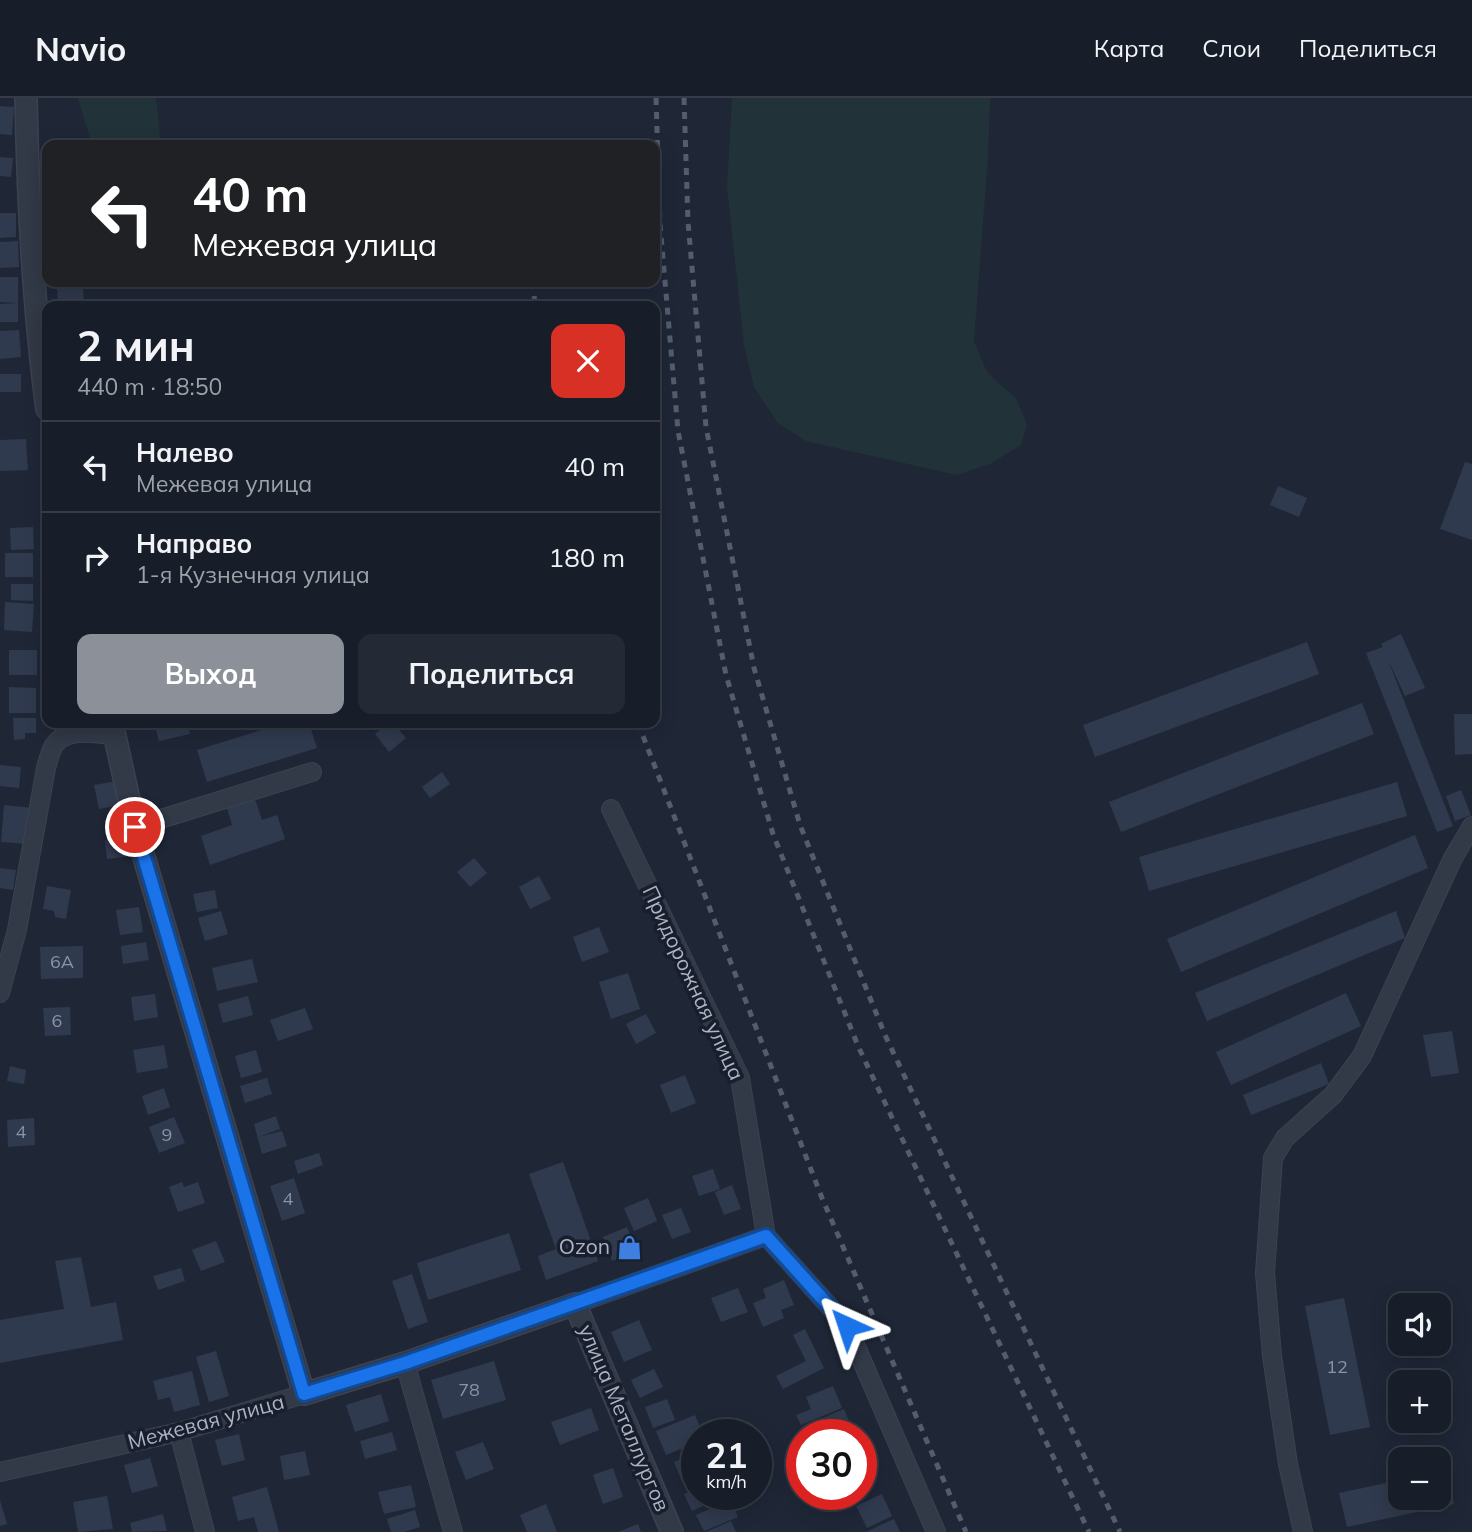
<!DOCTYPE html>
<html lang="ru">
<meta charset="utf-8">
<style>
:root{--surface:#171d29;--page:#242a35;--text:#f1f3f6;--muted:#9ea2a8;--line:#363b46;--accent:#8c9099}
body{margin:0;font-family:Mulish,sans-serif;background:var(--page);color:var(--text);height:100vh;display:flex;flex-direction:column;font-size:26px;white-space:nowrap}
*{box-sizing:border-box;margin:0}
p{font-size:23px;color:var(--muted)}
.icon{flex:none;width:38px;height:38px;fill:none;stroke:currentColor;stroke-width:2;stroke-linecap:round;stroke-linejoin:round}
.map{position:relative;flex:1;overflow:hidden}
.details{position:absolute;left:42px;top:203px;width:618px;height:427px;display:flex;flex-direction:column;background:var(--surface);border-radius:14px;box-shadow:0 4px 18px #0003,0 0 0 2px var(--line)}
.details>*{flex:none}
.hud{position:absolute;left:42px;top:42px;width:618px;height:147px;border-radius:14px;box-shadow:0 4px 18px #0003,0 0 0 2px var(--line);background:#202124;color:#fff;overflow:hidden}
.controls{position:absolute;left:1388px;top:1195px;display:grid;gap:14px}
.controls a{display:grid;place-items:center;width:63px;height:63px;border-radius:14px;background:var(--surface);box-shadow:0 4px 18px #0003,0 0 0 2px var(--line);font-size:35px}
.speed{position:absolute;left:681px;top:1321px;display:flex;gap:14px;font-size:35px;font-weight:700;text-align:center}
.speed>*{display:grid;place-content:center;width:91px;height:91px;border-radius:50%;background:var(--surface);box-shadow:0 4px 18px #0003,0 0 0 2px var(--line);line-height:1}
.speed small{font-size:18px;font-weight:400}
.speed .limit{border:10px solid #d22;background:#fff;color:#111}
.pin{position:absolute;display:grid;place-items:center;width:60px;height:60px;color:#fff;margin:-30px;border:4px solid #fff;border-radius:50%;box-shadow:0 2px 7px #0007}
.me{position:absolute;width:77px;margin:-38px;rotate:318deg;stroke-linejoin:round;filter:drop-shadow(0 0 5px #0008)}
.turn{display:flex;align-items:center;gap:24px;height:147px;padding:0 35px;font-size:32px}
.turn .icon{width:91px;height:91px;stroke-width:2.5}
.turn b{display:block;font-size:49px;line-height:60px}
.round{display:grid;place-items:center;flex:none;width:74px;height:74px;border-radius:14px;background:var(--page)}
.overview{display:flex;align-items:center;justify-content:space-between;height:119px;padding:0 35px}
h1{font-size:42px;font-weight:700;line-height:52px}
.primary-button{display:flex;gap:14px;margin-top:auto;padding:14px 35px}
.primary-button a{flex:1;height:80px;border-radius:14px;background:var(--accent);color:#fff;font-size:28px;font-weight:700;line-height:80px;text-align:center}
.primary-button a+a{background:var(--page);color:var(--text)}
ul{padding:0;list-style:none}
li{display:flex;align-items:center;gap:21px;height:91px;padding:0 35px;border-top:2px solid var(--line)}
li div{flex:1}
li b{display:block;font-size:26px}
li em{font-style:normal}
header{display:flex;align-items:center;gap:42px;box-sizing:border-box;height:98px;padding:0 35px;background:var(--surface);border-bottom:2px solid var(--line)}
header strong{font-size:33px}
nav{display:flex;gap:38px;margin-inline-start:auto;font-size:24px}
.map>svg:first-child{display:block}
.green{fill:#213338}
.building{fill:#303a4e}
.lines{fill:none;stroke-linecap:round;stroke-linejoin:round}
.minor-casing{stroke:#3c4251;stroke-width:20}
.tertiary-casing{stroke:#3c4251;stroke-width:24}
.minor{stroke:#323947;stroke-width:18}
.tertiary{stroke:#323947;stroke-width:21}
.rail{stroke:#545d6f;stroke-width:5;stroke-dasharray:7 7;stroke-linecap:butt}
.route-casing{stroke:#114b97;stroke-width:18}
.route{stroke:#1a73e8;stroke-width:12}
.labels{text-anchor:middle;stroke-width:7;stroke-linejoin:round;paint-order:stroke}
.number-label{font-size:18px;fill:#8b93a4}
.street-label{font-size:21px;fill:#acb3c4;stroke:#181e2c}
.poi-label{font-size:21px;fill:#acb3c4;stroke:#181e2c;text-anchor:end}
</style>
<header>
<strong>Navio</strong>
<nav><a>Карта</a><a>Слои</a><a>Поделиться</a></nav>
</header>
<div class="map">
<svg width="1472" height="1434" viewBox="0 0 1472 1434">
<rect width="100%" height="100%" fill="#1f2737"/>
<g class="green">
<path d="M78,0H156L161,47H92Z"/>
<path d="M732,0H990L988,58L974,243L987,274L1016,301L1027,326L1021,347L992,365L957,377L806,343L778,325L754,289L744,247L727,88Z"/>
</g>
<g class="building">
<path d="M0,8L14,9L12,37L0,36Z"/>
<path d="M0,59L13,60L11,79L0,78Z"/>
<path d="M0,115H16V139L0,140Z"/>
<path d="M18,143L19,169L0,170V144Z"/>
<path d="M0,179H18V205L0,204Z"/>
<path d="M83,188L84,206L58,208L57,190Z"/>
<path d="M18,205V224H0V206Z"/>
<path d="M19,232L21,259L0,261V233Z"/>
<rect x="0" y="276" width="21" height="18"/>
<path d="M26,341L28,372L0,373V342Z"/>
<path d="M1465,364L1472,366V442L1440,431Z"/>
<path d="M1278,388L1307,400L1299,419L1270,407Z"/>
<path d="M33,429L34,451L11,452L10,430Z"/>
<rect x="5" y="455" width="28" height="24"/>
<path d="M11,486H33V503L11,502Z"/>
<path d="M5,504L34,506L32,534L4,532Z"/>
<path d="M1401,536L1425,590L1405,598L1388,562L1453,728L1437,734L1366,555L1383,549L1381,546Z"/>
<path d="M1307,544L1319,576L1095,659L1083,627Z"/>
<rect x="9" y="552" width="28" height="25"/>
<path d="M9,589L36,590V615H9Z"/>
<path d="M1362,605L1374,636L1121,734L1109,704Z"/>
<path d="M1454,616H1472V656L1455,657Z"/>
<path d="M13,620H36V635H25V641L14,642Z"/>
<path d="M154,625H187L190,636L159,643Z"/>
<path d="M284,625H309L317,650L207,684L197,652Z"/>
<path d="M388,625H393L406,640L389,654L375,636Z"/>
<path d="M0,667L21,669L19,690L0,688Z"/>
<path d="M442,674L450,686L430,700L422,689Z"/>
<path d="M117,683L122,707L99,711L94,687Z"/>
<path d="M1397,684L1407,718L1149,793L1139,759Z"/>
<path d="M1461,692L1471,717L1455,723L1446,698Z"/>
<path d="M255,701L262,722L277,717L285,741L210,767L201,738L232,727L227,710Z"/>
<path d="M4,707L33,710L29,746L1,744Z"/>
<path d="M1415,737L1428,770L1181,874L1167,841Z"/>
<path d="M129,740L131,758L107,761L105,742Z"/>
<path d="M474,760L487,775L470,789L457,774Z"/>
<path d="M0,770L16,772L13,792L0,790Z"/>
<path d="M539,778L551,801L530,811L519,789Z"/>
<path d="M47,788L71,792L66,821L55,819L54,813L43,811Z"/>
<path d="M215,792L218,810L197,814L193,796Z"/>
<path d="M139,809L143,834L120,837L116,812Z"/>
<path d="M221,813L228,836L205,843L198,820Z"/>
<path d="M1396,813L1405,840L1207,923L1195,895Z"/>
<path d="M599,829L609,854L582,864L573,839Z"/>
<path d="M146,844L149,862L123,866L121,848Z"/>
<path d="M83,848V880L41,881L40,849Z"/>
<path d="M252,861L258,884L217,893L212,870Z"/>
<path d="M628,875L640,911L611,921L599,884Z"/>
<path d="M1346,895L1361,928L1231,987L1216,954Z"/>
<path d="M155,896L158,919L134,923L131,899Z"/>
<path d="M248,898L253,917L223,925L218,906Z"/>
<path d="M70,909L71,937L45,938L43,910Z"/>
<path d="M305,910L313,931L278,943L270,922Z"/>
<path d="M646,916L656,935L636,946L626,926Z"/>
<path d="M1452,933L1459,975L1431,979L1423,937Z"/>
<path d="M164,947L168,970L137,975L133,952Z"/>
<path d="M256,952L262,974L241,980L235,958Z"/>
<path d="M1321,965L1329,986L1251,1017L1243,997Z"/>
<path d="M10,968L26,972L24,986L7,983Z"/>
<path d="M685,977L696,1005L671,1015L660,987Z"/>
<path d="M267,980L272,996L245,1005L240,988Z"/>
<path d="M164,990L170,1009L148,1017L142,998Z"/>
<path d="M276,1018L280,1031L258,1039L282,1033L287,1048L262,1056L254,1026Z"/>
<path d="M174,1019L185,1045L159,1055L149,1029Z"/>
<path d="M34,1020L35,1047L8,1049L7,1022Z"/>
<path d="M319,1055L323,1067L298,1076L294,1063Z"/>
<path d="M563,1064L598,1163L546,1182L538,1158L556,1151L529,1076Z"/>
<path d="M713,1071L720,1091L699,1098L692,1078Z"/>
<path d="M294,1080L305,1115L282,1123L270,1088Z"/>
<path d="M182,1084L184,1089L198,1084L205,1105L178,1114L169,1089Z"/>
<path d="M732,1087L741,1111L724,1117L715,1094Z"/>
<path d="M648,1100L657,1123L634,1133L624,1110Z"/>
<path d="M681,1110L691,1134L672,1141L662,1117Z"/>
<path d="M627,1129L637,1153L612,1163L603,1139Z"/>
<path d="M509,1135L521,1172L428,1202L417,1165Z"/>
<path d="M216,1143L225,1164L201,1173L192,1152Z"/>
<path d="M81,1159L91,1209L116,1204L123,1242L0,1265V1222L64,1211L55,1163Z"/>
<path d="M181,1170L185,1183L158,1192L153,1178Z"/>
<path d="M412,1176L428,1224L408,1231L392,1183Z"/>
<path d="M784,1182L794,1207L781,1212L784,1220L763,1229L753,1205L766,1200L763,1191Z"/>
<path d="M738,1190L748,1214L721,1224L711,1200Z"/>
<path d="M1344,1200L1370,1329L1330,1337L1305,1208Z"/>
<path d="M639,1222L652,1252L624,1264L611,1234Z"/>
<path d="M805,1231L824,1270L783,1291L776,1278L806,1263L793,1237Z"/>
<path d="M216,1253L229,1298L209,1304L196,1259Z"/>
<path d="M494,1263L506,1302L443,1321L431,1282Z"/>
<path d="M654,1271L663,1289L640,1300L631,1282Z"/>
<path d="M192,1273L200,1307L174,1314L170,1299L158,1302L153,1283Z"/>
<path d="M833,1288L842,1310L801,1327L796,1317L811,1311L806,1299Z"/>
<path d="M381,1296L389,1323L355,1334L346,1307Z"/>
<path d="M667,1301L675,1322L653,1330L645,1309Z"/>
<path d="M591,1310L599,1332L560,1347L551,1324Z"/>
<path d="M844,1311L853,1333L844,1337H827L825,1332L812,1337H805L802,1329Z"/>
<path d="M695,1317L701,1331L692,1334L696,1345L666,1357L656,1333Z"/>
<path d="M392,1334L397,1352L365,1361L360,1343Z"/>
<path d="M239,1336L245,1362L222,1368L215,1342Z"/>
<path d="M483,1344L494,1371L466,1382L455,1354Z"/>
<path d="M305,1353L310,1377L284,1382L280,1358Z"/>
<path d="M696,1355V1378L682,1384L674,1364Z"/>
<path d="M150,1360L158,1388L132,1395L124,1367Z"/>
<path d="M866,1362L876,1384L861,1390V1364Z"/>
<path d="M613,1370L623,1399L603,1406L593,1377Z"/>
<path d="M1446,1372L1454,1406L1347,1429L1339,1395L1400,1382V1400H1438V1373Z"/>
<path d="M411,1387L416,1409L384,1416L378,1394Z"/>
<path d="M267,1389L279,1434H258L254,1419L238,1423L232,1399Z"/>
<path d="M696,1390V1396H711L714,1403L692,1413L684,1396Z"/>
<path d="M829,1396H846L832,1403Z"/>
<path d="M882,1396L892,1418L867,1430L856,1408Z"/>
<path d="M107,1398L113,1431L78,1434L73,1404Z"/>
<path d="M0,1402L7,1426L0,1428Z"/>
<path d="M731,1402L738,1419L704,1433L696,1417Z"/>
<path d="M546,1406L557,1434H527L520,1417Z"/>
<path d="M415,1412L420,1429L404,1434H391L387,1421Z"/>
<path d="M163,1416L167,1433L132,1434L130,1425Z"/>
<path d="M894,1421L900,1434H866Z"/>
<path d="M731,1423L736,1434H706Z"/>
<path d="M638,1426L641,1434H618Z"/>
</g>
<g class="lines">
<defs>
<g id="minor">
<path d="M611,711L740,980L766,1138L847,1228L936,1434"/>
<path d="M135,729L312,674"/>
<path d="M0,895L17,832L46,670C48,663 50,655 53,649C65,628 95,636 115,637"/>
<path d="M575,1206L766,1138"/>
<path d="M405,1265L453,1434"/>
<path d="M179,1334L205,1434"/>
<path d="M0,1374L179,1334L304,1296"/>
<path d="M1303,1434L1288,1366L1272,1258L1265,1175L1273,1060L1285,1040L1333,997L1362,958L1453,760L1472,728"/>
</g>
<g id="tertiary">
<path d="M26,0C28,104 33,208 47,311"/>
<path d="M112,625L135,729L304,1296L405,1265L575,1206L672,1434"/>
</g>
</defs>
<use href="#minor" class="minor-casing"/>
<use href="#tertiary" class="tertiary-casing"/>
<use href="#minor" class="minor"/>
<use href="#tertiary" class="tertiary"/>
<g class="rail">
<path d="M656,0L660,126L678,333L726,577L773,736L858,948L1089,1434"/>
<path d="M684,0L688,124L706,329L754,570L800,727L885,937L1120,1434"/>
<path d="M533,184L535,208"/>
<path d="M638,625L822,1100L966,1434"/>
</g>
</g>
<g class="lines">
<defs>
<path id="route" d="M135,729L304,1296L405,1265L766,1138L847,1228"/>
</defs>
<use href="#route" class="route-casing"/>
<use href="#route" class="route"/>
</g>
<defs>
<symbol id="shop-bare" viewBox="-9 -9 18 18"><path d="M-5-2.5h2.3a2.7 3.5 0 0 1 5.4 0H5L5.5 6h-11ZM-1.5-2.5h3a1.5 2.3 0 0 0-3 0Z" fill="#3f7fe0" stroke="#181e2c" stroke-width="2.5" paint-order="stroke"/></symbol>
</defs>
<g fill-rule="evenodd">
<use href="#shop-bare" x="612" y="1132" width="35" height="35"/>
</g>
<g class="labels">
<g class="number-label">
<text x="62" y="870">6А</text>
<text x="57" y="929">6</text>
<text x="21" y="1040">4</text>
<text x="167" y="1043">9</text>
<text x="288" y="1107">4</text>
<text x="1337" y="1275">12</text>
<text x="469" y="1298">78</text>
</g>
<g class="street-label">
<text transform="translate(693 885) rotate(65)" y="7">Придорожная улица</text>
<text transform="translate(624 1320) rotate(67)" y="7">улица Металлургов</text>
<text transform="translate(206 1324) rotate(-15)" y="7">Межевая улица</text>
</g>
<g class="poi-label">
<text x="610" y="1156">Ozon</text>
</g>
</g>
</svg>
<div class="controls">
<a><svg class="icon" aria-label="sound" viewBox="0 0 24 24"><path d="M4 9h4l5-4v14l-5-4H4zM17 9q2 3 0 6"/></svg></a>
<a>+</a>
<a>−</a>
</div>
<div class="speed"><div>21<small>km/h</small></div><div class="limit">30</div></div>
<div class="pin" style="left:135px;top:729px;background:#d93025"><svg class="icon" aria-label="arrive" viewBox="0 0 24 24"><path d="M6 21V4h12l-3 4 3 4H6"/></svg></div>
<svg class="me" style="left:847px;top:1228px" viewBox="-20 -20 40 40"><path d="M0-17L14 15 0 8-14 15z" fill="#1a73e8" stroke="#fff" stroke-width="4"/></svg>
<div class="hud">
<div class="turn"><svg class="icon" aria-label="left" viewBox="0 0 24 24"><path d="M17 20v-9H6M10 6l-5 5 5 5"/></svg><div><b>40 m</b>Межевая улица</div></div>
</div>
<section class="details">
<div class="overview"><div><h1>2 мин</h1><p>440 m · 18:50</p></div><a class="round" style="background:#d93025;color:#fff"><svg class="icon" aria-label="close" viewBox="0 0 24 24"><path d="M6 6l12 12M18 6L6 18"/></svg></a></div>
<ul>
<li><svg class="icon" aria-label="left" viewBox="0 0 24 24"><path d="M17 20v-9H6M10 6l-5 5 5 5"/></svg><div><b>Налево</b><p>Межевая улица</p></div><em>40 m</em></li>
<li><svg class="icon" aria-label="right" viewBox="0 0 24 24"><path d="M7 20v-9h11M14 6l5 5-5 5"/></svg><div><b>Направо</b><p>1-я Кузнечная улица</p></div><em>180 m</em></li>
</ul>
<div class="primary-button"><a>Выход</a><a>Поделиться</a></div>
</section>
</div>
